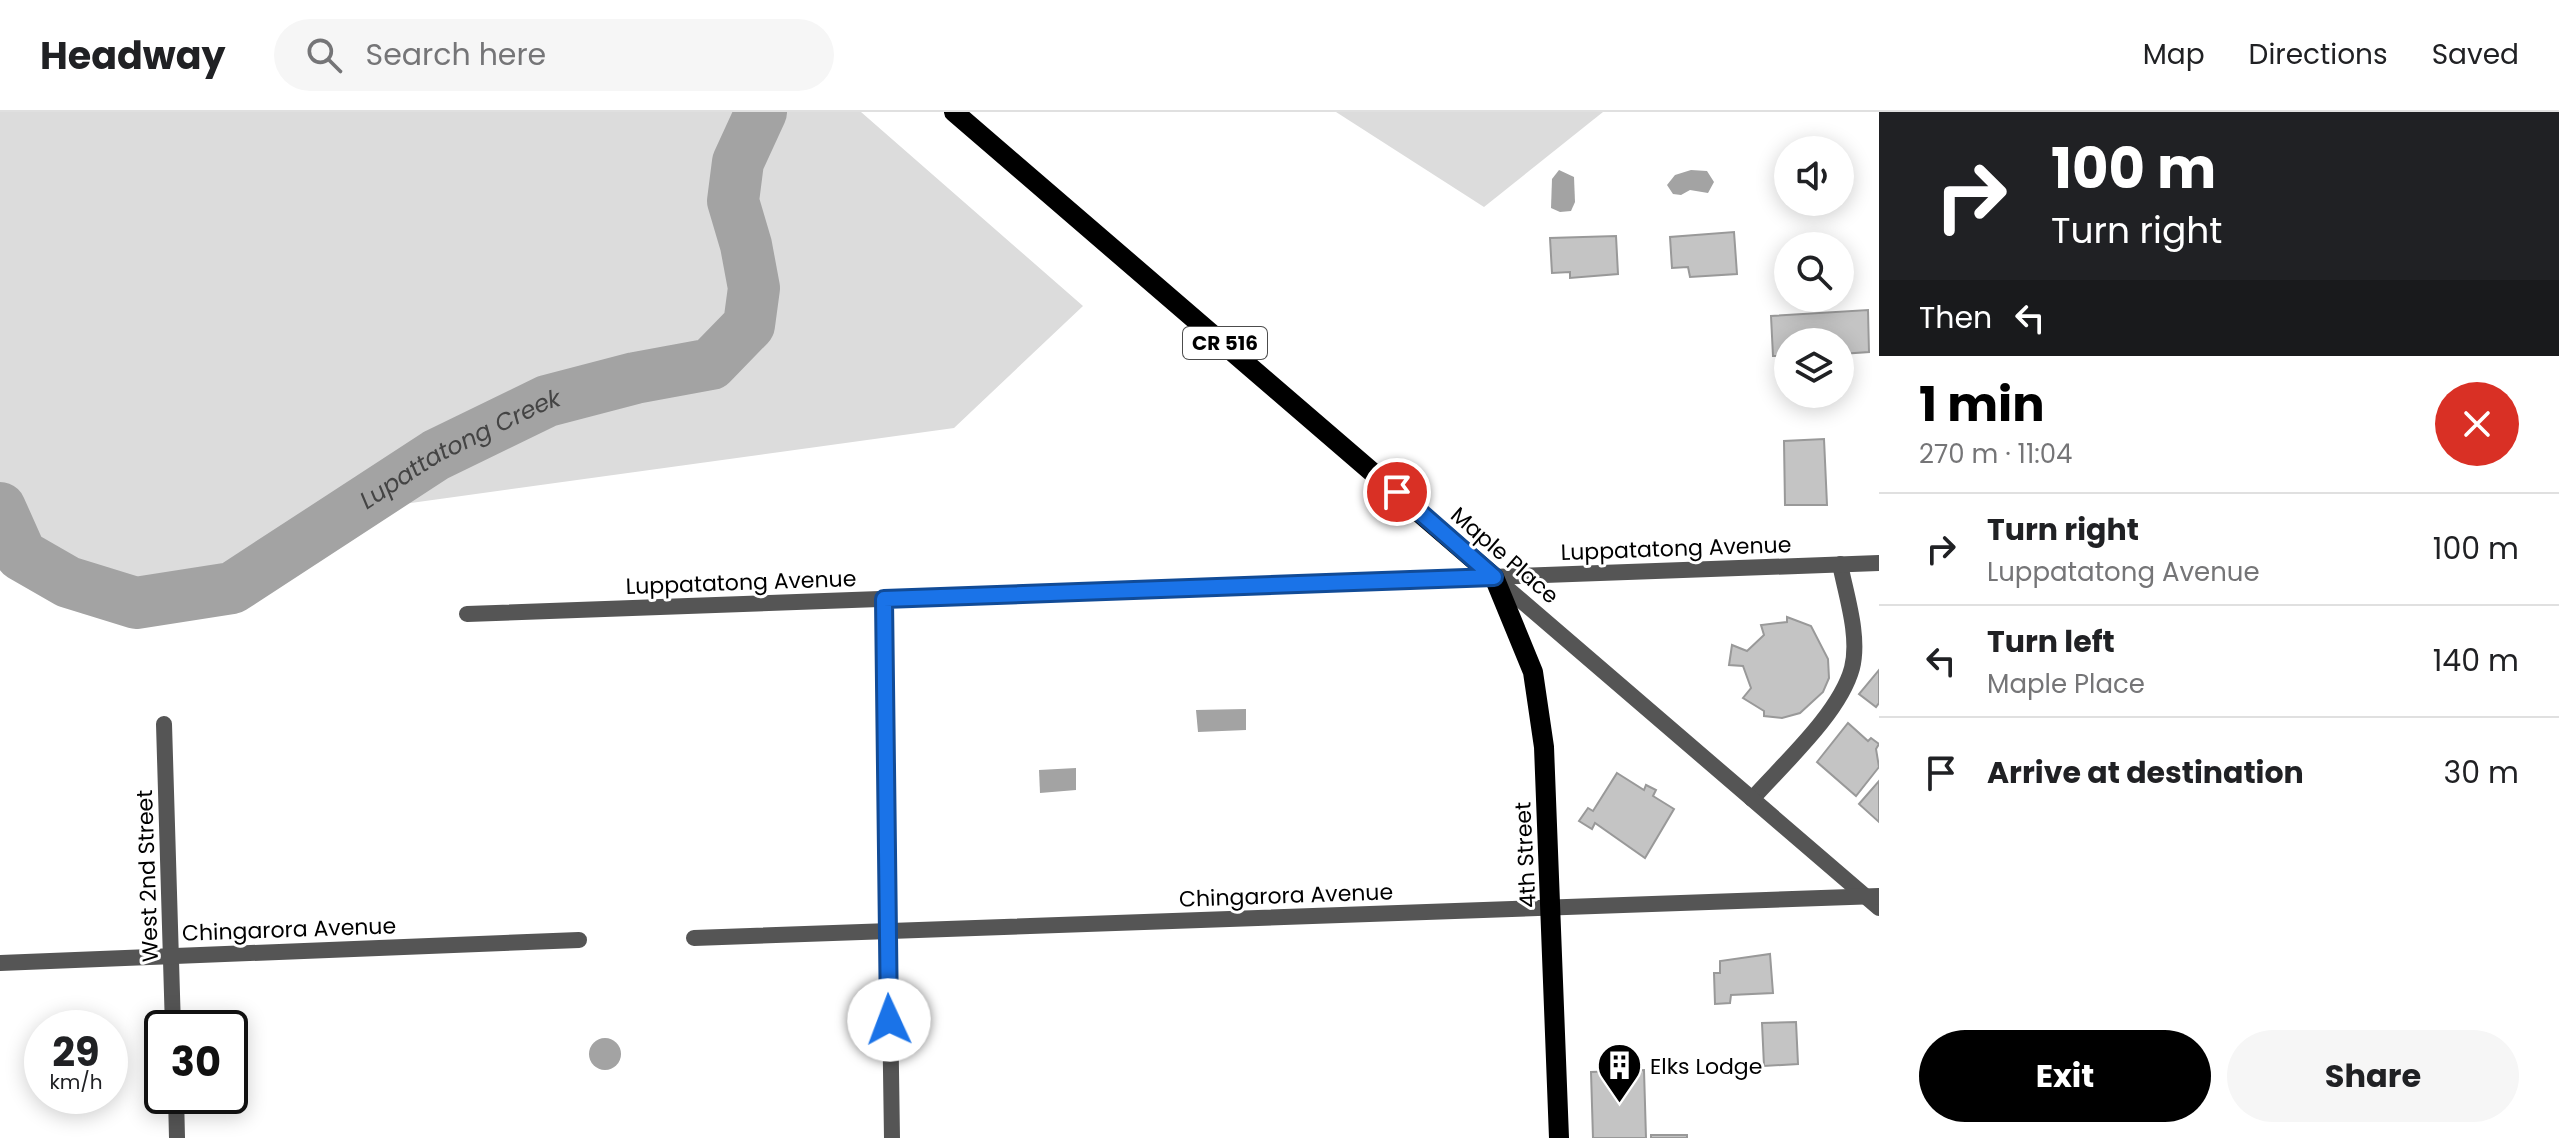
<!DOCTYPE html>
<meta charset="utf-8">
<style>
:root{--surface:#fff;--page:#f6f6f6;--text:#202124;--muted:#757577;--line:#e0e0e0;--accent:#000}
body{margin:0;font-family:Poppins,sans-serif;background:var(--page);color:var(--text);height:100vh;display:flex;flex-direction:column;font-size:30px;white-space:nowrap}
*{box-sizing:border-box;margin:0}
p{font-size:26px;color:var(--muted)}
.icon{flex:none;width:44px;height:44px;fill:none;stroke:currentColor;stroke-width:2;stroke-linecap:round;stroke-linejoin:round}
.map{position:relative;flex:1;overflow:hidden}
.details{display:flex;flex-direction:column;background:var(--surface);width:680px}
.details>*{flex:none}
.top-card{background:#202124;color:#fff;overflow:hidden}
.buttons{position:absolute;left:1774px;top:24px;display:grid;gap:16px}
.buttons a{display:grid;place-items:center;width:80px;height:80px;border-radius:50%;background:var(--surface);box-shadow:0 4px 20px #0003;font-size:40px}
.speed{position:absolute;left:24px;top:898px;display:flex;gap:16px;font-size:40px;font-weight:700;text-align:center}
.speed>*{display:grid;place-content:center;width:104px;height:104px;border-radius:50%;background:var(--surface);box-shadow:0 4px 20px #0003;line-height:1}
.speed small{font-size:20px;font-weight:400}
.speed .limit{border:4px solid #111;border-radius:12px;background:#fff;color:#111}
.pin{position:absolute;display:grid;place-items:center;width:68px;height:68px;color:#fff;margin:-34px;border:4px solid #fff;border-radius:50%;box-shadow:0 2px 8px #0007}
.me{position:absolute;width:88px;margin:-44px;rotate:358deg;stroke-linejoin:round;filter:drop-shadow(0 0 6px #0008)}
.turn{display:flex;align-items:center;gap:28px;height:168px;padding:0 40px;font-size:36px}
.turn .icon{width:104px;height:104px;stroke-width:2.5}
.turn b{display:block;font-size:56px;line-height:68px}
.then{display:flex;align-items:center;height:76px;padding:0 40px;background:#0003;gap:16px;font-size:30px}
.round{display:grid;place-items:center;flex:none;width:84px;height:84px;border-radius:42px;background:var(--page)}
.summary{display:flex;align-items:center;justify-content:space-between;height:136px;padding:0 40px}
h1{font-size:48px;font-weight:700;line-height:60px;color:var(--accent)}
.action{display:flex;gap:16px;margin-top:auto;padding:16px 40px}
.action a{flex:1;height:92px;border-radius:48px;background:var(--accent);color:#fff;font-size:32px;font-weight:700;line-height:92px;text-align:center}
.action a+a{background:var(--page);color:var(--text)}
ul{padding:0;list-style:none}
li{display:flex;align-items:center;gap:24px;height:112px;padding:0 40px;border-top:2px solid var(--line)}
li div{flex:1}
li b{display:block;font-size:30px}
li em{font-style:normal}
header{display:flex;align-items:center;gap:48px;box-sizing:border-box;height:112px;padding:0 40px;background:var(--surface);border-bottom:2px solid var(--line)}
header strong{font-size:38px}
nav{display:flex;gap:44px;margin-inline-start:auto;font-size:28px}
.search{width:560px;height:72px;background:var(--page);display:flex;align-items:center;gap:20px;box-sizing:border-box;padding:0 28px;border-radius:44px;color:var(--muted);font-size:30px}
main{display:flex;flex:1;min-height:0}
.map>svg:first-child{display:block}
.green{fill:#dcdcdc}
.water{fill:#a3a3a3}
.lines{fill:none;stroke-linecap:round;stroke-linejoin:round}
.river{stroke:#a3a3a3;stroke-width:52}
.building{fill:#c4c4c4;stroke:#999;stroke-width:2}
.lane{stroke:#555;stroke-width:16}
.street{stroke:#555;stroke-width:16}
.primary{stroke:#000;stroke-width:20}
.route-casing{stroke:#114b97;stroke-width:20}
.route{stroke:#1a73e8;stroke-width:14}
.labels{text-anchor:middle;stroke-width:6;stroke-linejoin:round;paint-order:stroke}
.shield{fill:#fff;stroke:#4c4c4c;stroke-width:2}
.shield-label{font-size:20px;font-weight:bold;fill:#000}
.street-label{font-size:22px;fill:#000;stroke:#fff}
.poi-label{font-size:22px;fill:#000;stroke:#fff;text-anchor:start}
.water-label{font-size:24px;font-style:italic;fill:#444;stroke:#fff}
</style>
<header>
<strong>Headway</strong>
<div class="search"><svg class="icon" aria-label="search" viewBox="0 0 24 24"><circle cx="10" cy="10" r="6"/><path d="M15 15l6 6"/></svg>Search here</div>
<nav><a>Map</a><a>Directions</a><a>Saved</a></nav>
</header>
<main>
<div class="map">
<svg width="1879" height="1026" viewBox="0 0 1879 1026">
<rect width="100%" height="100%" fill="#fff"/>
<g class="green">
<path d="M0,0H861L1083,194L954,316L382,395L258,489L128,507L22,463L0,424Z"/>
<path d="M1336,0H1603L1484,95Z"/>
</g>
<g class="water">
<path d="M1559,58L1574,65L1575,90L1571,99L1560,100L1551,96L1552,67Z"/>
<path d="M1691,58L1707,59L1714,70L1708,81L1690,78L1681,83L1673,82L1667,73L1675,63Z"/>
<path d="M1246,597V618L1198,620L1196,598Z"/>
<path d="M1076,656V678L1040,681L1039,658Z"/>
<circle cx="605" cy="942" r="16"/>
</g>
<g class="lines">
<path class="river" id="s1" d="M0,396L21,443L68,470L136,491L232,476L436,343L547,289L635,266L711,252L749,213L754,176L746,133L733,89L738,50L761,0"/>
</g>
<g class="building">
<path d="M1734,120L1737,162L1690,165L1688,155L1672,156L1670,125Z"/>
<path d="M1616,124L1618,162L1570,166V160L1552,161L1550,126Z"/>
<path d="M1868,198L1869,240L1841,242L1840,250V230H1788V244H1773L1771,204Z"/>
<path d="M1824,327L1827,393H1785L1784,329Z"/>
<path d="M1787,505L1811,514L1828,547L1829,566L1823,580L1800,601L1782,606L1764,604V599L1743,586L1751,576L1743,554L1729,553L1732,533L1747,539L1764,523L1761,513L1787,510Z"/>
<path d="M1879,558V591L1876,595L1859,582Z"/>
<path d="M1848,611L1868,629L1871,626L1879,632L1876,637L1879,655L1856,684L1817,650Z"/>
<path d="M1617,661L1644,678L1646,673L1656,678L1653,684L1674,697L1645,746L1595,711L1592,717L1579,709L1588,696L1593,699Z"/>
<path d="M1879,669V710L1859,692Z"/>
<path d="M1770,842L1773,881L1731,883L1730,891L1715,892L1714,861H1720V849Z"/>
<path d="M1796,910L1798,952L1764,954L1762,911Z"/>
<path d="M1644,958L1646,1026H1593L1591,960Z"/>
<rect x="1651" y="1023" width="36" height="3"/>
</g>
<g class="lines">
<path class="lane" d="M1752,687C1783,652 1840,601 1852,556C1860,524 1846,483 1840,452"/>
<g class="street">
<path d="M1495,466L1879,796"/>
<path d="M884,487L892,1026"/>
<path d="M467,502L1879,451"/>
<path d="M164,612L173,916"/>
<path d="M694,826L1879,784"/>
<path d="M0,851L579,828"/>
<path d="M176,984L177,1026"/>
</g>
<path class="primary" d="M954,0L1494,465L1533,560L1544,635L1559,1026"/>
</g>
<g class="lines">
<defs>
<path id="route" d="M889,908L884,487L1494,465L1397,380"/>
</defs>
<use href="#route" class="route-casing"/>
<use href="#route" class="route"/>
</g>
<defs>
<symbol id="building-pin" viewBox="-11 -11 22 30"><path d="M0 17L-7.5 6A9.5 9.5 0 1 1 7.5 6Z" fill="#000" stroke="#fff"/><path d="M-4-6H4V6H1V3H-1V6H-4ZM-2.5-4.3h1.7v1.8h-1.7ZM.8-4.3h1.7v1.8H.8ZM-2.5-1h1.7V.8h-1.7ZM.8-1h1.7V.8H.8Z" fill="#fff"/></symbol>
</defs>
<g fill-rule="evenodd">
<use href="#building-pin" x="1594" y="928" width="51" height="69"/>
</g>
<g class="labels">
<rect class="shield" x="1183" y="215" width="84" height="32" rx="6"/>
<g class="shield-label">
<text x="1225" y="238">CR 516</text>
</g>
<g class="street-label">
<text transform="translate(1676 436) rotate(-2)" y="8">Luppatatong Avenue</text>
<text transform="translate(1505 443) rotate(41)" y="8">Maple Place</text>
<text transform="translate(741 470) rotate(-2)" y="8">Luppatatong Avenue</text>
<text transform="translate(1525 743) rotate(-93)" y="8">4th Street</text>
<text transform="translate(147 764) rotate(-92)" y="8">West 2nd Street</text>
<text transform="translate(1286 783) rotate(-2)" y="8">Chingarora Avenue</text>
<text transform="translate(289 817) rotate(-2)" y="8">Chingarora Avenue</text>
</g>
<g class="poi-label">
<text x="1650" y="962">Elks Lodge</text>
</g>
<g class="water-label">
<text dy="8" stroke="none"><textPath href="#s1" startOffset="542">Lupattatong Creek</textPath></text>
</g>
</g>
</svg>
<div class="buttons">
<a><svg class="icon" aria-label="sound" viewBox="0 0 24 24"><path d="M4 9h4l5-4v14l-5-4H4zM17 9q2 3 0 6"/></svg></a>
<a><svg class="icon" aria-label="search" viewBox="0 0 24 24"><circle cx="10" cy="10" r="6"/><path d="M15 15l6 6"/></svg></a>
<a><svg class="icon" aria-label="layers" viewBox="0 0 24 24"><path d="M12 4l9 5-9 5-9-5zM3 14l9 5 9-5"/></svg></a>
</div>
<div class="speed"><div>29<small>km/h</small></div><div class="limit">30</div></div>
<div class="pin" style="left:1397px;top:380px;background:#d93025"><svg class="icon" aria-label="arrive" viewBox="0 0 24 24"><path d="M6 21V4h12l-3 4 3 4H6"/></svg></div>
<svg class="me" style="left:889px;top:908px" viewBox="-20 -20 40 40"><circle r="19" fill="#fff"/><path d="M0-13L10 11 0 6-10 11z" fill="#1a73e8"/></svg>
</div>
<section class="details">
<div class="top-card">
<div class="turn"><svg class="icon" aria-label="right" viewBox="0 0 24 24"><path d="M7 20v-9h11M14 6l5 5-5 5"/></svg><div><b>100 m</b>Turn right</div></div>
<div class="then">Then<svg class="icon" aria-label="left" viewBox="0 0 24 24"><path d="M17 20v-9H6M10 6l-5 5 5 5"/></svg></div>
</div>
<div class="summary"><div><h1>1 min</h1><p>270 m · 11:04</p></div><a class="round" style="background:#d93025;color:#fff"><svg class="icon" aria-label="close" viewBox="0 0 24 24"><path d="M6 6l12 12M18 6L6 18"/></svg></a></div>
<ul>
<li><svg class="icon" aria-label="right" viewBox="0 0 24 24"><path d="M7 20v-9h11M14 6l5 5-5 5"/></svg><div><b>Turn right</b><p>Luppatatong Avenue</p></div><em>100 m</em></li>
<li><svg class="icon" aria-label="left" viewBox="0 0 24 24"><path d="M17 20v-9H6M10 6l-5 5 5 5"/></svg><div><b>Turn left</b><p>Maple Place</p></div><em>140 m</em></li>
<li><svg class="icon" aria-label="arrive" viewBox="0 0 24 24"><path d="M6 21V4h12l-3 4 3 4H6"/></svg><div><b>Arrive at destination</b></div><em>30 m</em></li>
</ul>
<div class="action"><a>Exit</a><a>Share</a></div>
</section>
</main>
